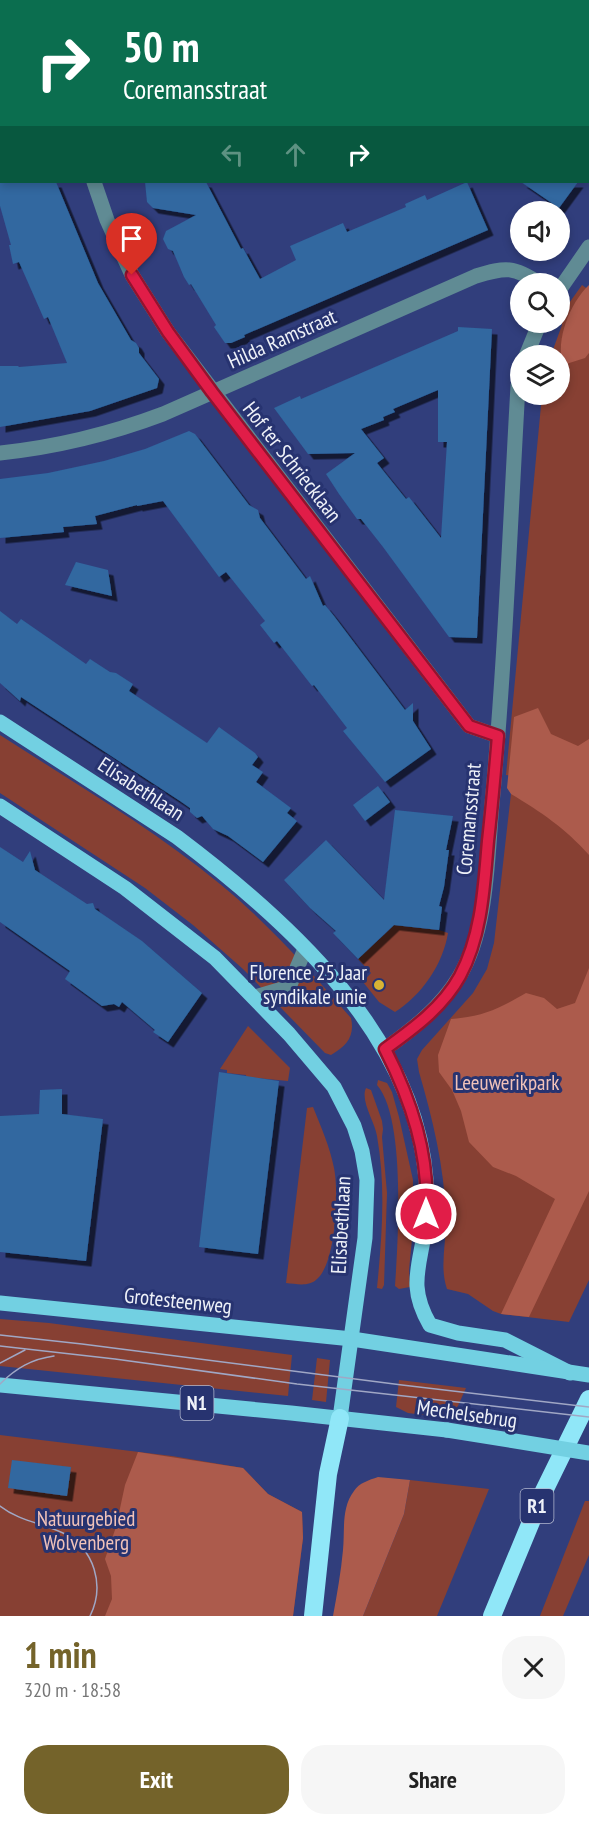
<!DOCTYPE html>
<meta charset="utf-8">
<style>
:root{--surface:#fff;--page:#f6f6f6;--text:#222;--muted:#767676;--accent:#74632a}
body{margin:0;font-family:"PT Sans Narrow",sans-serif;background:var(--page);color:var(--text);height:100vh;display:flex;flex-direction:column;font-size:22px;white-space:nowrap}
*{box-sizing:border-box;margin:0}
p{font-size:20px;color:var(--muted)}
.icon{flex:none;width:33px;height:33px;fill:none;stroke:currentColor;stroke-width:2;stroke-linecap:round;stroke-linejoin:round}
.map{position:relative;height:1616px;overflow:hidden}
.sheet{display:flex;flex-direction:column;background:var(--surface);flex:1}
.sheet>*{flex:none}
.top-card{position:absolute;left:0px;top:0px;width:590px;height:183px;box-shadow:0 3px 9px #0003;background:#0b6e4f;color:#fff;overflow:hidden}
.buttons{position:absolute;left:510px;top:201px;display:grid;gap:12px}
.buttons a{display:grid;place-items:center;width:60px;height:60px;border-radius:50%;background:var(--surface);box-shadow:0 3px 9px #0003;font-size:30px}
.pin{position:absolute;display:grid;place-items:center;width:51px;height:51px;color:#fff;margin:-62px -26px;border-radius:50% 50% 50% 0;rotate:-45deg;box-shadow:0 0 6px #0007}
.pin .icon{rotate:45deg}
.me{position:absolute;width:66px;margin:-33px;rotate:0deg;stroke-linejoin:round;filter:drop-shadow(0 0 4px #0008)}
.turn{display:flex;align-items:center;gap:21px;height:126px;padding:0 24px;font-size:27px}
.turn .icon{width:78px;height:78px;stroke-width:2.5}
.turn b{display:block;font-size:42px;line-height:51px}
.lanes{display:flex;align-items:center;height:57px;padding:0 24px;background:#0003;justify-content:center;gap:30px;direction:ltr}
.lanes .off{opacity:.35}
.round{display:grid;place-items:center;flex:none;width:63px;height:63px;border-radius:24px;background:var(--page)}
.headline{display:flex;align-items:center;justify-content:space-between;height:102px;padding:0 24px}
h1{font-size:36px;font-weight:700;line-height:45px;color:var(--accent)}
.button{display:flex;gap:12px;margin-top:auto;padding:12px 24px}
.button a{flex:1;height:69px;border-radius:24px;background:var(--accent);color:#fff;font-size:24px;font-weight:700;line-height:69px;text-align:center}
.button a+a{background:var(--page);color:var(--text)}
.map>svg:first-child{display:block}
.green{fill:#874033}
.forest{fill:#ac5b4c}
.building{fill:#3067a0;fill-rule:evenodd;filter:url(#shadow)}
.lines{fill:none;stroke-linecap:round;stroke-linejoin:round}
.minor{stroke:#608b94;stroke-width:15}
.major{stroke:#72d0e2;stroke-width:15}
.highway{stroke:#90e7f8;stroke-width:18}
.tram{stroke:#a0a7c5;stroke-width:1.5}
.major-bridge{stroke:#72d0e2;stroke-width:15}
.route-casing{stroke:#92132f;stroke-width:15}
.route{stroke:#e11d48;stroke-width:10}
.poi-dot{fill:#d9b334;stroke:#273370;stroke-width:2}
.labels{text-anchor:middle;stroke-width:6;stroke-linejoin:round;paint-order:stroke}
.shield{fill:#273370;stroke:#b2b8cf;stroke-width:1.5}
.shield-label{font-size:20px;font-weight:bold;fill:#eef1f8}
.street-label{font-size:21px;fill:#eef1f8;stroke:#273370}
.poi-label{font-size:21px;fill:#eef1f8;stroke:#273370;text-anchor:end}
.park-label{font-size:21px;fill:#f1c2b9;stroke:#273370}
</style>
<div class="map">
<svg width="589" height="1616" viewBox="0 0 589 1616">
<defs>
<filter id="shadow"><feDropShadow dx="5.5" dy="5.5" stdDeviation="0" flood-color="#0009"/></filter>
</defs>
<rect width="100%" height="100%" fill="#313e7c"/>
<g class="green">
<path d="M582,285L589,290V1280L569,1322L501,1314L493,1311L468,1294L447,1289C439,1266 447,1241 446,1216C444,1166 433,1120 419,1072L417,1059L422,1050L473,993L487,969L494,943L513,776L506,775L542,395L560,394V356L551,355L562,325V313Z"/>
<path d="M0,735C74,783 152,828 220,884C269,924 310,971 351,1018C355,1036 347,1046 331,1055L325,1053L243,969L193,925L145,888L0,793Z"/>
<path d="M394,925L439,930L448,933C443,964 422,995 395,1012L379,1002L363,982L371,973L358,959Z"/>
<path d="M248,1026L290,1068L288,1081L246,1077V1075L227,1073V1070L220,1069Z"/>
<path d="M378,1080L387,1083L392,1092L399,1117L413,1180V1229L409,1270L410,1287L399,1289L395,1286C398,1241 406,1118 377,1085Z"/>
<path d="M366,1088L371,1090L382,1121L383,1129L382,1137L387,1193L384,1285L382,1289L377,1288C382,1236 386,1187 377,1136C375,1122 360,1101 366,1088Z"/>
<path d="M313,1107C321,1127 330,1147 334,1168C339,1191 336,1263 317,1279C309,1287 297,1284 286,1283L307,1108Z"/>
<path d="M0,1319L49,1323L292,1355L288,1396L0,1366Z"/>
<path d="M317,1358L330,1360L326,1402L312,1400Z"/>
<path d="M399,1380L466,1388L452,1419L408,1413L396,1407Z"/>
<path d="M0,1435L172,1456L243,1468L268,1494L302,1512L303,1538L293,1616H0Z"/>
<path d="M410,1480L489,1489L437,1616H363L404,1514Z"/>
<path d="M585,1501H589V1555L563,1616H540Z"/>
</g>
<g class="forest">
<path d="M589,285V353L585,358L563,365C555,340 570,303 589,285Z"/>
<path d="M538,708L551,734L578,746L589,739V855C565,828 541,812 511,794L507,788L514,717Z"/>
<path d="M589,968V1191L529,1317L501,1314L555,1199L516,1176L493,1167L469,1142L461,1111L452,1090L439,1072L438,1055L451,1019C484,1016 498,1009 526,993L544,998L557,1009L575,1003Z"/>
<path d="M138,1452L243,1468L268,1494L302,1512L303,1538L293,1616H105L112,1599L111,1576L105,1559L116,1527L125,1485Z"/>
<path d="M378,1477L410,1480L404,1514L363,1616H333C337,1594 341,1572 343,1550C345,1530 341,1508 354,1491C359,1483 369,1480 378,1477Z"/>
</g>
<g class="building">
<path d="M0,182H56L98,283L131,340L136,343L139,348V353L159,379L157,388L90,411L0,427V366H18L19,367L67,363L48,317L44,319L19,262L13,264L9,245H11L0,206Z"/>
<path d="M145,182H206L241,249L243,248L260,279L296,260L290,246L343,223L347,232L406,207L405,204L425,195L427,200L467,182L488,230L244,335L245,337L231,343H225L214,327L216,325L191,284L189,285L184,277L173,251L168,249L163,239L166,231L196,215L153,208L147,202Z"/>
<path d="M521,182H578L559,208Z"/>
<path d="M458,327L492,329L477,638L449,637L383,547L361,519H357L339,494L326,474L355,453L308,454L274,408L300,396L301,399L458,331ZM438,390V442H447L441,538L409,497L406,499L377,463L384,458L361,429L384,420L383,417L395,412L393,409Z"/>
<path d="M189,431L195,434L249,505L258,510L260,518L306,579L310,576L323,606L325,605L334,616L405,710L413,703V721L431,749L385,782L343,731L347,728L314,685L312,686L277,641L274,643L260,625L265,621L226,572L219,577L163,501L137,506V505L95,516L97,524L63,527L64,532L0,538V479L48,473L104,461L145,449Z"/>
<path d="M76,562L108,570L112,596L65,585Z"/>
<path d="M0,611L17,624L21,619L86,664L90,659L110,672L116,673L133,684L129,691L207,743L219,727L255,753L258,757L252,765L263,772L256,782L291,808L287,813L297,821L263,862L228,836L213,829L202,816L197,818L190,812V808L180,801L21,697L20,701L0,683Z"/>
<path d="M378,786L390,802L365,821L353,805Z"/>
<path d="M395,810L453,816L446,850H449L444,887L439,906L442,907L439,930L394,925L358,959L333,933L336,931L310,908L284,880L326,840L384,900Z"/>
<path d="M0,847L23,862L30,851L35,870L87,904L93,903L95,909L142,941L202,993L168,1042L153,1032L155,1030L122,1002L119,1007L114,1004L102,1006L65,979L70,971L0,922Z"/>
<path d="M219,1072L279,1081L258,1254L199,1247Z"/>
<path d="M62,1089V1114L103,1119L86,1261L0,1252V1116L39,1114L40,1090Z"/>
<path d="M12,1460L71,1467L67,1496L8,1488Z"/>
</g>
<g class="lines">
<g class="minor">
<path d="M52,0V2"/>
<path d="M412,2L418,0"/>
<path d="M94,182L107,220L132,275L168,332L469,726L498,736"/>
<path d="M560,289L589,247"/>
<path d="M526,356L540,322"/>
<path d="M0,453C57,447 110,434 163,414L476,276C506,267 514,266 540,284"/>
<path d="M255,997L289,987L305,949"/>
<path d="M385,1049C413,1029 441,1007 459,977C488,929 487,858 492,804C505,665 510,525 518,386L520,377"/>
</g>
<g class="major">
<path d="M0,722L177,837C286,919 415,1034 426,1179C427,1196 427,1213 425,1229C419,1269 408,1287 430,1325L458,1333L505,1340L570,1373"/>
<path d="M0,806L125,888L215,958L289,1034L334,1087L354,1126L362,1151L367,1180L365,1238L340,1418"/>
<path d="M0,1303L352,1339L589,1375"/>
<path d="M0,1385L291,1413L447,1430"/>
</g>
<g class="highway">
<path d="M313,1616L328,1474L340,1418"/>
<path d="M492,1616L543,1493L589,1399"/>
</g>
<g class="tram">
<path d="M0,1335L82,1344L402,1385L589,1407"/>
<path d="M0,1346L115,1359L297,1384L589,1417"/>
<path d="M0,1363L25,1350"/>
<path d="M0,1384C16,1368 32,1359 54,1356"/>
<path d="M0,1506C19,1521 42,1523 63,1533C95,1549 105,1586 90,1616"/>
</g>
<path class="major-bridge" d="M447,1430L589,1453"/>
</g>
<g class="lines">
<defs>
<path id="route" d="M132,275L168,332L212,392L469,726L498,736C495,771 492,806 488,841C484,886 482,935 460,976C443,1007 413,1029 385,1049C411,1100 430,1155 426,1214"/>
</defs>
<use href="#route" class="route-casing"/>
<use href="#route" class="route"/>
</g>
<circle class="poi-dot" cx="379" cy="985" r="6"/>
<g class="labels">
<g class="shield">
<rect x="180.5" y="1386" width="33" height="34" rx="4.5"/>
<rect x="520.5" y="1489" width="33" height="34" rx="4.5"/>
</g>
<g class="shield-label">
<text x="197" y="1410">N1</text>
<text x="537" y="1513">R1</text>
</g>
<g class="street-label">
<text transform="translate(282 339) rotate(-24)" y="7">Hilda Ramstraat</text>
<text transform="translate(292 462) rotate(52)" y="7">Hof ter Schriecklaan</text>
<text transform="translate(141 789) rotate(33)" y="7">Elisabethlaan</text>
<text transform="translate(469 819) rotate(-85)" y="7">Coremansstraat</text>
<text transform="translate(341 1225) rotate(-87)" y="7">Elisabethlaan</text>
<text transform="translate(178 1301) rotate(6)" y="7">Grotesteenweg</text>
<text transform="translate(467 1414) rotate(8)" y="7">Mechelsebrug</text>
</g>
<g class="poi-label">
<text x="367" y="980">Florence 25 Jaar<tspan x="367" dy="24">syndikale unie</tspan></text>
</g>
<g class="park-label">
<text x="507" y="1090">Leeuwerikpark</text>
<text x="86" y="1526">Natuurgebied<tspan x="86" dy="24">Wolvenberg</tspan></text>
</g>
</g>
</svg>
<div class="buttons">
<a><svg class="icon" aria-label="sound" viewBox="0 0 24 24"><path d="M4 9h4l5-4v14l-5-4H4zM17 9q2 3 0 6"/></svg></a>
<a><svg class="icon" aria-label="search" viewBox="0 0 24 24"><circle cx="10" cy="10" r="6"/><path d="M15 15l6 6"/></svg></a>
<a><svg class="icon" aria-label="layers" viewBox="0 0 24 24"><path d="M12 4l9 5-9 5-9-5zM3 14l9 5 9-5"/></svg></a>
</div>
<div class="pin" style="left:132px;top:275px;background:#d93025"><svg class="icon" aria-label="arrive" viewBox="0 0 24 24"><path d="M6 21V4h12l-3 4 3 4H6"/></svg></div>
<svg class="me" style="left:426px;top:1214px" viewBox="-20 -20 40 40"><circle r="17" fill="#e11d48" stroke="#fff" stroke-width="3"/><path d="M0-11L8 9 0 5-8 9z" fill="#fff"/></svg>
<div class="top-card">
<div class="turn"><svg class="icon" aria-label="right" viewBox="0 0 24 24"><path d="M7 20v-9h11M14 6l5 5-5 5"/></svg><div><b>50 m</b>Coremansstraat</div></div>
<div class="lanes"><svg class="icon off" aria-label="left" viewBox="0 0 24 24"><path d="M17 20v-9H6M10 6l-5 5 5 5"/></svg><svg class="icon off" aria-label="ahead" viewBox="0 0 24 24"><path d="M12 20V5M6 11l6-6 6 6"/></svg><svg class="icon" aria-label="right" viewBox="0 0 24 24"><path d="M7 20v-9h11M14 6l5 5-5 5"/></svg></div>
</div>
</div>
<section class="sheet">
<div class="headline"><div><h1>1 min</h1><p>320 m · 18:58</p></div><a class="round"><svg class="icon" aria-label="close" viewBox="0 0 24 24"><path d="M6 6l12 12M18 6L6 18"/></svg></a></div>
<div class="button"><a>Exit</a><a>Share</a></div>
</section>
